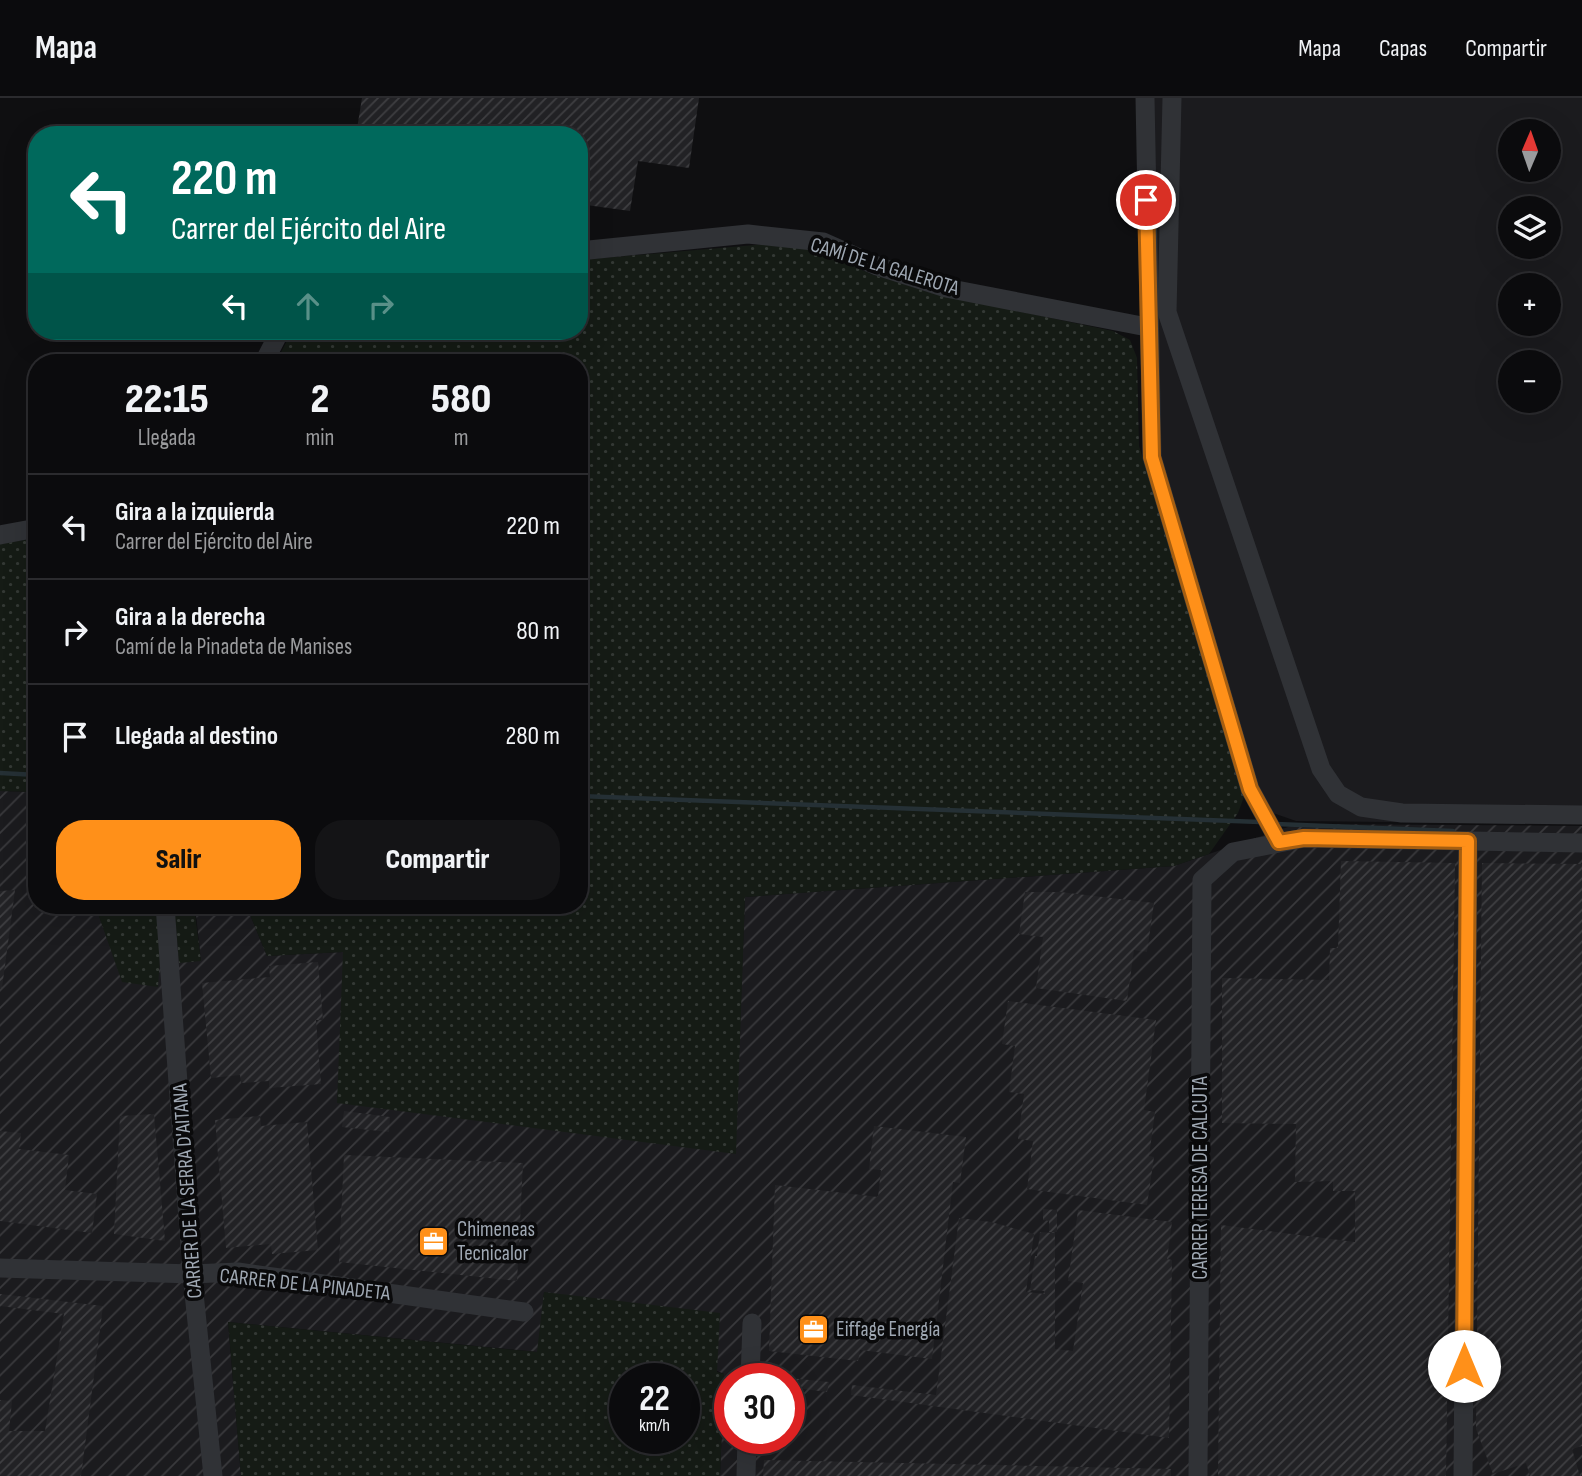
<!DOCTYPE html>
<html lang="es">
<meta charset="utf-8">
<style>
:root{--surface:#0b0b0d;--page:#141416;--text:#f1f3f6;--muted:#9a9b9d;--line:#2b2b2e;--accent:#ff9019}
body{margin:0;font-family:"Sofia Sans Condensed",sans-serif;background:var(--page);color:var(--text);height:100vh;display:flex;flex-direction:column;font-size:26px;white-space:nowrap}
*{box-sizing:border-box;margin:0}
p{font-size:23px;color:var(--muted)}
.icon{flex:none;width:38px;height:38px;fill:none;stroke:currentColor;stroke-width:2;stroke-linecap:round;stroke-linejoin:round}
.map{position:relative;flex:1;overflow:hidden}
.details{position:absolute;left:28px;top:256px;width:560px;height:560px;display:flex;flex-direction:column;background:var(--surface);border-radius:28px;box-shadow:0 7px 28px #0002,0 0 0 2px var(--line)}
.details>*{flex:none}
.banner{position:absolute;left:28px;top:28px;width:560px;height:214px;border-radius:28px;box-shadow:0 7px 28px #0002,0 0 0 2px var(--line);background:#00695c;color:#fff;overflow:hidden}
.needle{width:46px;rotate:2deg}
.buttons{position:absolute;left:1498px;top:21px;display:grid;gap:14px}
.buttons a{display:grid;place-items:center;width:63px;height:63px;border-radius:50%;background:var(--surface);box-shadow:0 7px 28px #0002,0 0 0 2px var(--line);font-size:35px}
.speed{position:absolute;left:609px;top:1265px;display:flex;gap:14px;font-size:35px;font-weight:700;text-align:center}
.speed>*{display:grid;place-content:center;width:91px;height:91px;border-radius:50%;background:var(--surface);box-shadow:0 7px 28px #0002,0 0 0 2px var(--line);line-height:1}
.speed small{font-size:18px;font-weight:400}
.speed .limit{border:10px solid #d22;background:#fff;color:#111}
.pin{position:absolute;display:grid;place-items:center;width:60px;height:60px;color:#fff;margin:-30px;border:4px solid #fff;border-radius:50%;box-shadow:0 2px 7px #0007}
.me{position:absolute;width:77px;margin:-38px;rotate:0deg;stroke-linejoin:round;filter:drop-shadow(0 0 5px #0008)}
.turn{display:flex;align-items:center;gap:24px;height:147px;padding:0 28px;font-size:32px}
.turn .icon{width:91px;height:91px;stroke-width:2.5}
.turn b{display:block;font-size:49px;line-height:60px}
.lanes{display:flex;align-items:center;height:66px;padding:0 28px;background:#0003;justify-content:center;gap:35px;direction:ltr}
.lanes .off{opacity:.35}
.eta{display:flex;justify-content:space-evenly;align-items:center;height:119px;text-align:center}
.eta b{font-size:42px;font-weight:800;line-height:49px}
.cta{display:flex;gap:14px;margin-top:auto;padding:14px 28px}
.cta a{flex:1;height:80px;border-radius:28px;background:var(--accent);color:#111;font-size:28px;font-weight:800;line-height:80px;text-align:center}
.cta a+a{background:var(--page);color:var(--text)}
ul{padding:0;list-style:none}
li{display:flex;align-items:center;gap:21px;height:105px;padding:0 28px;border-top:2px solid var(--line)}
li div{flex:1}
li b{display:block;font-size:26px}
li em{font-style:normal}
header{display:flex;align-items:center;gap:42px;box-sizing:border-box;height:98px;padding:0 35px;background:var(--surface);border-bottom:2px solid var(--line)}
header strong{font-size:33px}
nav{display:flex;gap:38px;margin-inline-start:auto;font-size:24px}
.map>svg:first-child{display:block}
.built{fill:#1b1b1e;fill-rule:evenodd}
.industrial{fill:url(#industrial-furrows);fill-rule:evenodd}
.grass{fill:url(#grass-dots);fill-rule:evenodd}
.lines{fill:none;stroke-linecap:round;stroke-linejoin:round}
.stream{stroke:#253035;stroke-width:4.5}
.building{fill:url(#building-hatch)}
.minor{stroke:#303236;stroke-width:19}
.route-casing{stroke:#a65e10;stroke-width:18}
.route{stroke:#ff9019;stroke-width:12}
.labels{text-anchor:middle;stroke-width:7;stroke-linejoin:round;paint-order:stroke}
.street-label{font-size:21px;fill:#9fa8b3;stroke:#0a0a0b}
.poi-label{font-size:21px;fill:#9fa8b3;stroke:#0a0a0b;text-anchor:start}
</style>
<header>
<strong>Mapa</strong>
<nav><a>Mapa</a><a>Capas</a><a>Compartir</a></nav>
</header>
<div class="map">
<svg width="1582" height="1378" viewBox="0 0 1582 1378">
<defs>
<pattern id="industrial-furrows" width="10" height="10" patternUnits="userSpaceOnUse" patternTransform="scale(1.75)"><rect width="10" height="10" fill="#1b1b1e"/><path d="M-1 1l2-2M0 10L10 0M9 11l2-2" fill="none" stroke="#39393c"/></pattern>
<pattern id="grass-dots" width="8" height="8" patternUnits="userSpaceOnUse" patternTransform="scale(1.75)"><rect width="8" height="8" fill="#151b15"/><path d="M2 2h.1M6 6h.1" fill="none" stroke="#343935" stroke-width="1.8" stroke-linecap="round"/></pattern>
<pattern id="building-hatch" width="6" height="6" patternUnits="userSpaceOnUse" patternTransform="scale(1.75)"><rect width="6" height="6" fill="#222225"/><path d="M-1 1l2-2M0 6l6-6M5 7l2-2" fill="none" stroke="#3f3f42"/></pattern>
</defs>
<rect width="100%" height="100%" fill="#0f0f11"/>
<path class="built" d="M1152,0H1582V726L1296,723L1273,715L1262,699L1161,357ZM1510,33H1549V72H1510ZM1510,110H1549V149H1510ZM1510,187H1549V226H1510ZM1510,264H1549V303H1510Z"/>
<path class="industrial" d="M0,693L35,694L37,698V807H95L123,884L161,846L201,863L195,807H246L267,858L343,854L735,1055L745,799L1174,768L1297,726L1582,728V1378H720L724,1276L544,1194L538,1254L228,1224L241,1378H0ZM730,1281H789V1340H730Z"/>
<g class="grass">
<path d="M767,146L824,153L871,176L931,195L1113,233L1130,242L1137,260L1139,348L1245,696L1238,715L1209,756L1174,768L745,799L736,1056L337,1005L343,854L267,858L246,807H579V264H276L292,233H579V162Z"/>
<path d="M37,440V698L34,694L0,693V446Z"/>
<path d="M95,807H157L161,846L158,889L122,884Z"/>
<path d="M174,807H194L201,863L179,865Z"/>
<path d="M544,1194L720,1215L717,1274L724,1276L720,1378H241L228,1224L537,1254ZM625,1281H684V1340H625Z"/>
</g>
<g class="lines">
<g class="stream">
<path d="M0,675L37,677"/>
<path d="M579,698L1260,724"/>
<path d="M1276,726L1453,733"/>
</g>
</g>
<g class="building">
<path d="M362,0H699L689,70L638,63L630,113L579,106V37H356Z"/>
<path d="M1341,763L1455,765L1446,1378H1218L1221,1127L1355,1144V1093H1333V1083L1295,1084L1296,1026L1222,1025V880L1329,882L1330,850H1338Z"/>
<path d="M1482,765L1582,766V1348L1572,1351L1580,1378H1530L1526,1365L1493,1376L1476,1331Z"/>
<path d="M15,792L2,890H0V793Z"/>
<path d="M1025,794H1060L1154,805L1147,854L1134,852L1127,903L1036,890L1043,839L1019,836Z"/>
<path d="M318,864L323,922H316L321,986L269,990V983L241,985L240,977L211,980L202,885L270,879L269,868Z"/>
<path d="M1008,903L1156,922L1144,1012L1155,1014L1149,1058L1154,1059L1147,1107L1027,1091L1033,1043L1018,1041L1024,996L1009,994L1015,948L1002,946Z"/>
<path d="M344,1013L390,1019L389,1034L342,1029Z"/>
<path d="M154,1016L165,1143L114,1136L120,1018Z"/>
<path d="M260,1018L261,1028L307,1024L318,1152L272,1156L271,1146L226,1150L215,1022Z"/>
<path d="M874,1028L966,1039L960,1085L953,1084L932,1261L860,1252L858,1263L769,1253L775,1087L878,1099L881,1072L869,1071Z"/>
<path d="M0,1033L21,1035L19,1051L69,1057L65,1092L97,1096L92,1135L0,1123Z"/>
<path d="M344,1057L523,1065L517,1183L339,1164Z"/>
<path d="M1043,1111L1057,1112V1134H1049V1123L1043,1122Z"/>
<path d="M1078,1112L1172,1124L1167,1161L1172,1162L1169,1340L851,1297L852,1287L936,1297L959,1120L991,1124L1034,1136L1026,1194L1045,1196L1044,1193L1030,1192L1035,1158H1037L1040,1134L1055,1135V1251L1073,1253L1083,1185L1068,1183Z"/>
<path d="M0,1196L103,1208L81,1378H0V1302L12,1303L9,1333H45L64,1216L0,1208Z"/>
<path d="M789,1280L829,1284L827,1294L789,1289Z"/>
<path d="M764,1362L1171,1371V1378H763Z"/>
</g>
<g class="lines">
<g class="minor">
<path d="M1145,0L1152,359L1250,691L1279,744"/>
<path d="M1172,0L1167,214L1321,671L1338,696L1361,709L1402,715L1582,717"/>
<path d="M579,153L748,136L823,144L877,168L946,190L1147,229"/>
<path d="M264,264L280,233"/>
<path d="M0,437L37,430"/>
<path d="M165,807L192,1176L213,1378"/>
<path d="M0,1170L192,1176L238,1174L524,1214"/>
<path d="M750,1281L752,1225"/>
<path d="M746,1378L747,1340"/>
<path d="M1198,1378L1202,782L1233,754L1304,740L1582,745"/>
<path d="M1463,1378L1468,743"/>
</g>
</g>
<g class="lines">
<defs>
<path id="route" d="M1146,102L1152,359L1250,691L1279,744L1304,740L1468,743L1464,1268"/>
</defs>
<use href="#route" class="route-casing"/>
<use href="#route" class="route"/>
</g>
<defs>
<symbol id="office-square" viewBox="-11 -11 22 22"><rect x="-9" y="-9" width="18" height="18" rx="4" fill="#ff9019" stroke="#0a0a0b"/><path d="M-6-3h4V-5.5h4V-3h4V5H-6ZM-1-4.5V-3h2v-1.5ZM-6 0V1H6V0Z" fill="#fff"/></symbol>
</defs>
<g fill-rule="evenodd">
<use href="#office-square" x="416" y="1126" width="35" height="35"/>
<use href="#office-square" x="796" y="1214" width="35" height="35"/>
</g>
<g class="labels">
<g class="street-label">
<text transform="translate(885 168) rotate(17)" y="7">CAMÍ DE LA GALEROTA</text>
<text transform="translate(1200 1080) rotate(-90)" y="7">CARRER TERESA DE CALCUTA</text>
<text transform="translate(187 1093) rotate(-94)" y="7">CARRER DE LA SERRA D'AITANA</text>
<text transform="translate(305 1186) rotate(6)" y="7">CARRER DE LA PINADETA</text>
</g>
<g class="poi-label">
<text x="457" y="1138">Chimeneas<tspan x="457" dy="24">Tecnicalor</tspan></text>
<text x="836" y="1238">Eiffage Energía</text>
</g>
</g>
</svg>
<div class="buttons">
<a><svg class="needle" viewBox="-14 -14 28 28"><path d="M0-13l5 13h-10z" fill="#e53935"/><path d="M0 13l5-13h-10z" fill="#9a9b9d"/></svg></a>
<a><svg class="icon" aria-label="layers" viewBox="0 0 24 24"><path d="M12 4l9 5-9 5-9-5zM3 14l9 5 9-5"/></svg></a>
<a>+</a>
<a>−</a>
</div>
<div class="speed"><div>22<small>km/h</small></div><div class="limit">30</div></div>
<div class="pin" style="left:1146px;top:102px;background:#d93025"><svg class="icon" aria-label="arrive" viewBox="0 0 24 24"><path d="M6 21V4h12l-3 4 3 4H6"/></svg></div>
<svg class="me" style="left:1464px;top:1268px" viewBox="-20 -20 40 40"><circle r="19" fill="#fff"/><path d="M0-13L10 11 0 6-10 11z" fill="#ff9019"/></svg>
<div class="banner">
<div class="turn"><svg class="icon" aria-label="left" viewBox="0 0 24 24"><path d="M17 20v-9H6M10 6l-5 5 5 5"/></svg><div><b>220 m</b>Carrer del Ejército del Aire</div></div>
<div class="lanes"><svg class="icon" aria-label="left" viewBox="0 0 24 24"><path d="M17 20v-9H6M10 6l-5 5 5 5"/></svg><svg class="icon off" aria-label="ahead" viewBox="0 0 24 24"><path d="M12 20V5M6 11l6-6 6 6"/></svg><svg class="icon off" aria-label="right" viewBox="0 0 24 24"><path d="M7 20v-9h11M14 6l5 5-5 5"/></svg></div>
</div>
<section class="details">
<div class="eta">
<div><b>22:15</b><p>Llegada</p></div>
<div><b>2</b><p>min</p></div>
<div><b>580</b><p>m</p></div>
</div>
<ul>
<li><svg class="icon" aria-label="left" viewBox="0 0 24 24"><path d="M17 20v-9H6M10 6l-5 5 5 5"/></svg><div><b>Gira a la izquierda</b><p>Carrer del Ejército del Aire</p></div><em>220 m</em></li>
<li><svg class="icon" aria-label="right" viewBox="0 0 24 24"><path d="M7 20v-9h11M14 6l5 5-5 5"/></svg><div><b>Gira a la derecha</b><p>Camí de la Pinadeta de Manises</p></div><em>80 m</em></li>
<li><svg class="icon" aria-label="arrive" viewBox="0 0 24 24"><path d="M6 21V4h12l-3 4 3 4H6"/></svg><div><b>Llegada al destino</b></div><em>280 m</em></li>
</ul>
<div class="cta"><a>Salir</a><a>Compartir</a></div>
</section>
</div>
